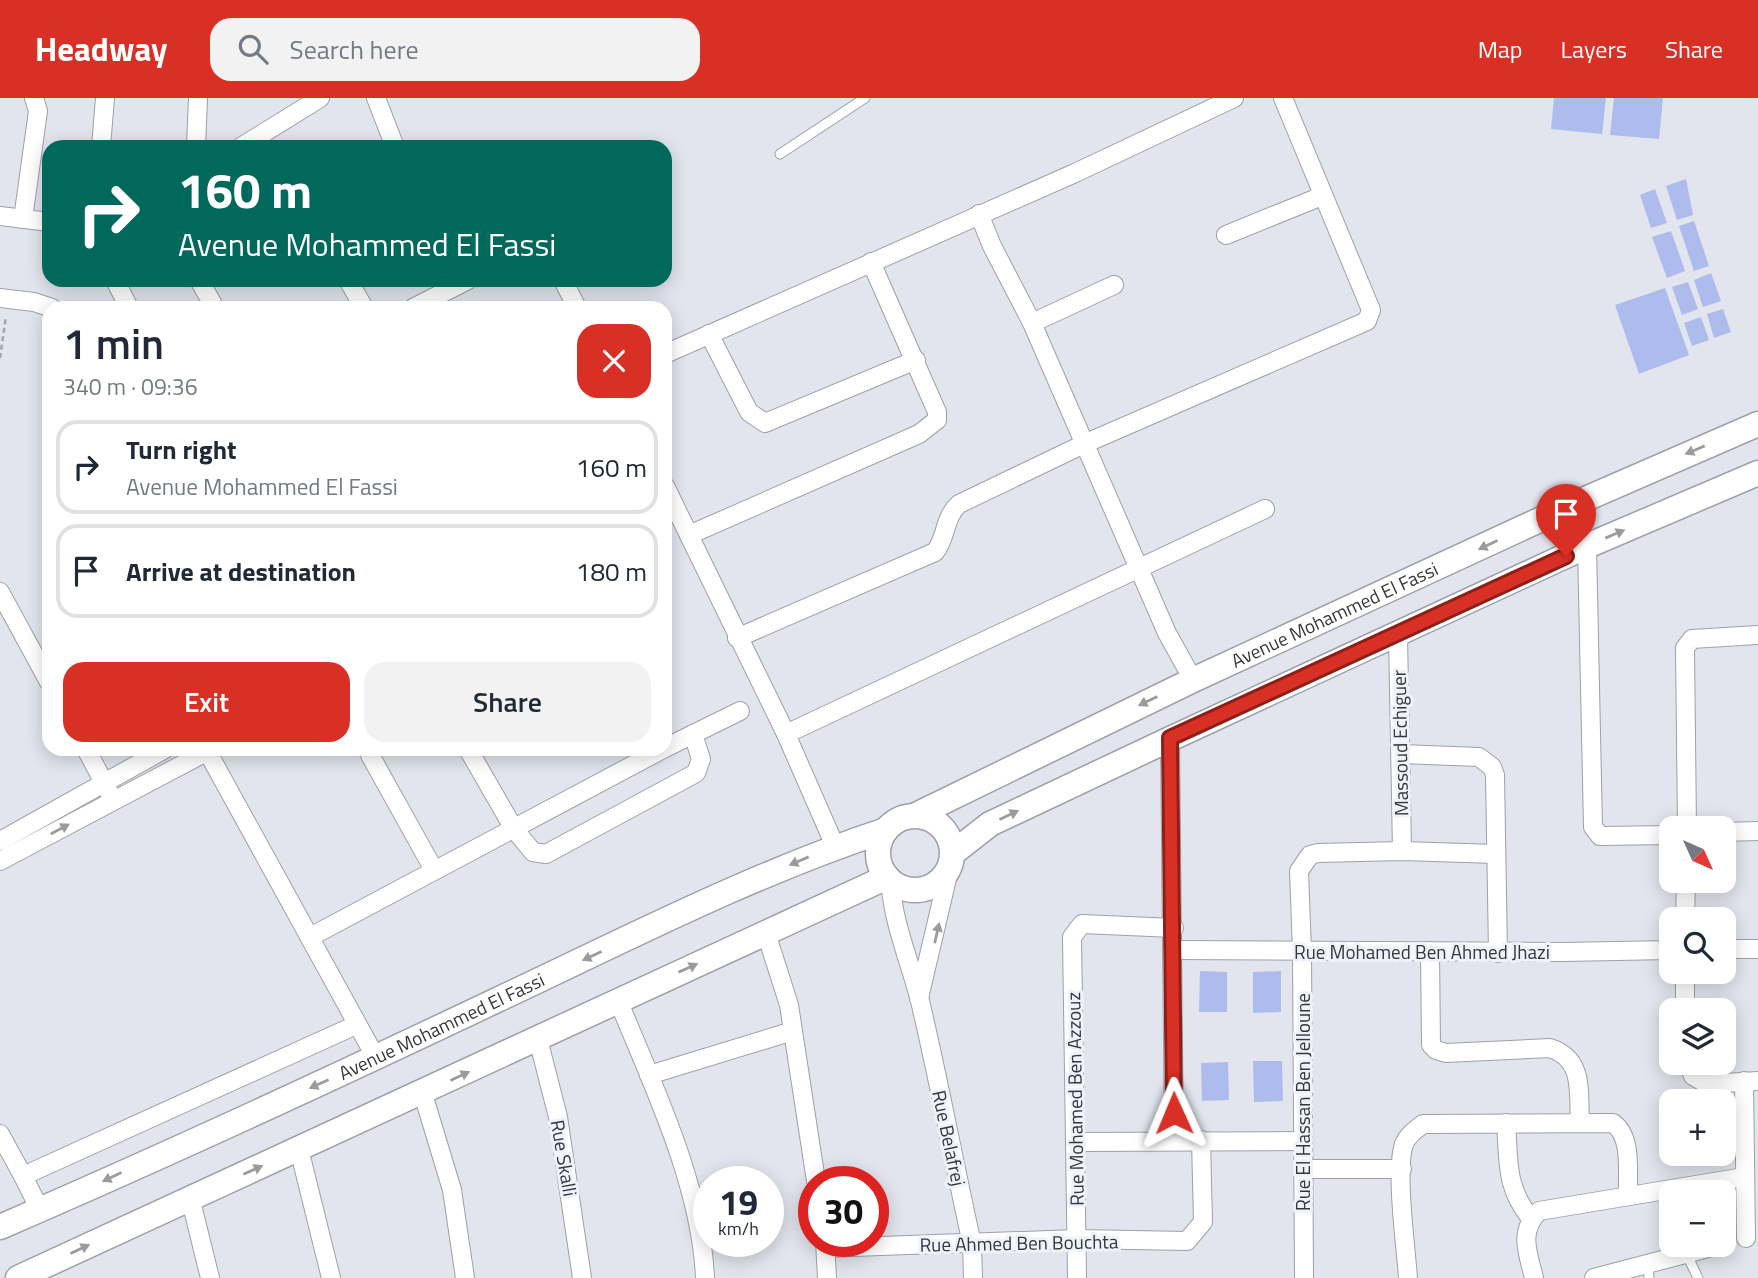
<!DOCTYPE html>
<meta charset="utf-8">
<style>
:root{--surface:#fff;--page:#f2f2f3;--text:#1f2937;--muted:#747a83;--line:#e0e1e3;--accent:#d93025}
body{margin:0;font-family:"Titillium Web",sans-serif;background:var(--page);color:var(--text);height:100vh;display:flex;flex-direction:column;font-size:26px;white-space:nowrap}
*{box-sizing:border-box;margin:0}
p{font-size:23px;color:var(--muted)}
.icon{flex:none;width:38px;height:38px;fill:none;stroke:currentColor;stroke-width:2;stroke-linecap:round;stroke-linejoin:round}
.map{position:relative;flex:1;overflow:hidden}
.details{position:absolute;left:42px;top:203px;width:630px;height:455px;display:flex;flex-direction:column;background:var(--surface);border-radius:21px;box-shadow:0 4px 18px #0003}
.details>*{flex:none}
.banner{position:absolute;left:42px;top:42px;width:630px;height:147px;border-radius:21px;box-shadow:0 4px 18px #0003;background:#00695c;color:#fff;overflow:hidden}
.needle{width:46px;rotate:135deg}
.tools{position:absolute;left:1659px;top:718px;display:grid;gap:14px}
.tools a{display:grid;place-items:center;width:77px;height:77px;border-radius:14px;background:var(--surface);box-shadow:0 4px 18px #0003;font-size:35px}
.speed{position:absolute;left:693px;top:1068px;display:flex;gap:14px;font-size:35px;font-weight:700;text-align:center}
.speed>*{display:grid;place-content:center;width:91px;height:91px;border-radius:50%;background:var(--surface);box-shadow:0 4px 18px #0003;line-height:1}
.speed small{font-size:18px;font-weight:400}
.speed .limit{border:10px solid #d22;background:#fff;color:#111}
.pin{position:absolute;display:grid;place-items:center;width:60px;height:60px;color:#fff;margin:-72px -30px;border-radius:50% 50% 50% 0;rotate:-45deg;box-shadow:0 0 7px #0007}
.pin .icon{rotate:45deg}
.me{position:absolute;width:77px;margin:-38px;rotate:359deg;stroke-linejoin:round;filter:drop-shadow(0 0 5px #0008)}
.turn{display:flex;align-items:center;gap:24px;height:147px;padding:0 21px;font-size:32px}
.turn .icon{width:91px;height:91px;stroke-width:2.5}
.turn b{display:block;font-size:49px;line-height:60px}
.round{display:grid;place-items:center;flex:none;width:74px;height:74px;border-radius:21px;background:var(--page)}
.headline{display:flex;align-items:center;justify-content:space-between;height:119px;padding:0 21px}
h1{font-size:42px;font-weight:600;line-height:52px}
.cta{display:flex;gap:14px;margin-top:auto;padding:14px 21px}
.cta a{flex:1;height:80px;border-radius:21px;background:var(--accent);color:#fff;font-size:28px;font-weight:600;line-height:80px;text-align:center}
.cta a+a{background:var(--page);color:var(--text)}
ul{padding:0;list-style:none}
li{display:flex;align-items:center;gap:21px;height:94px;margin:0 14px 10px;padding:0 7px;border:4px solid var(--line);border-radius:21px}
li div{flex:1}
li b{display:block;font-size:26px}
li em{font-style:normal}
header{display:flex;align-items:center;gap:42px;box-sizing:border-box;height:98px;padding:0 35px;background:var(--accent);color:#fff}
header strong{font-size:33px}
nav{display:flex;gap:38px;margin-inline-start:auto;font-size:24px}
.search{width:490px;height:63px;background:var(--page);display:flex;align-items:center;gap:18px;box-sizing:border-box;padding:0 24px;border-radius:21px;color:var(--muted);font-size:26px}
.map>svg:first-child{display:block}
.green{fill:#aebbed}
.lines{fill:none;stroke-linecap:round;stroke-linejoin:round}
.service-casing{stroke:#9ea0a9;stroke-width:11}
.minor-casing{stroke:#9ea0a9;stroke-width:20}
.secondary-casing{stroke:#9ea0a9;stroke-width:27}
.path{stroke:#a2a4aa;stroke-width:2.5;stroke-dasharray:5 3.5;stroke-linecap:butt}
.service{stroke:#fff;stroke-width:9}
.minor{stroke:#fff;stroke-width:18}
.secondary{stroke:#fff;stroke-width:24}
.oneway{fill:#9a9b9c}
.route-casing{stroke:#8d1f18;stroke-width:18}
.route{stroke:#d93025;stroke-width:12}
.labels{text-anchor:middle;stroke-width:6;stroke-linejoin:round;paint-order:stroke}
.street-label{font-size:19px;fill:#36373a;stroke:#eff2fb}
</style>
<header>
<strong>Headway</strong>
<div class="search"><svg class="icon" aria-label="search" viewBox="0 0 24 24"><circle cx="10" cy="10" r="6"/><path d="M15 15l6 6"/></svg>Search here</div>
<nav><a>Map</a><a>Layers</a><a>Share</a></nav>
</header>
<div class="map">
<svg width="1758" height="1180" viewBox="0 0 1758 1180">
<rect width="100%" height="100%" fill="#e2e5ed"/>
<g class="green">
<path d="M1554,0H1606L1602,36L1551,31Z"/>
<path d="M1614,0H1663L1659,41L1610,37Z"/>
<path d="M1686,81L1693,117L1677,122L1666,88Z"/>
<path d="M1655,91L1667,125L1651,130L1640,97Z"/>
<path d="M1694,123L1709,168L1694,173L1679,128Z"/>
<path d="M1671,133L1685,173L1667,180L1652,139Z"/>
<path d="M1711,175L1721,203L1703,209L1694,182Z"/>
<path d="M1688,184L1698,211L1682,217L1672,189Z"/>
<path d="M1665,190L1689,257L1639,276L1615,207Z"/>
<path d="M1723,211L1731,234L1714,240L1707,216Z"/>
<path d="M1701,219L1709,242L1692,248L1684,225Z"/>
<path d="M1200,873L1227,874V914H1199Z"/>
<path d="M1281,873V914L1253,915V874Z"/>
<path d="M1253,963H1282L1283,1003L1254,1004Z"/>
<path d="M1228,964L1229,1002L1202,1003L1201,965Z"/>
</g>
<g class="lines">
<defs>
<g id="service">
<path d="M780,56L865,0"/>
<path d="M1687,1157L1698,1180"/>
<path d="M1648,1166L1649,1180"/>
</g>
<g id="minor">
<path d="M376,0L395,49"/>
<path d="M101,49L105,0"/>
<path d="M196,49L198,0"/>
<path d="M241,49L320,0"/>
<path d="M979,116L992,148L1032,225L1167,535L1193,582"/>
<path d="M0,118L49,124"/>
<path d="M23,121L38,13L34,0"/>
<path d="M1226,137L1322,98"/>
<path d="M115,182L129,210"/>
<path d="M199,182L215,210"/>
<path d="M348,182L364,210"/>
<path d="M563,182L577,210"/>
<path d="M0,200L34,204L52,210"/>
<path d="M413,210L468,182"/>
<path d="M1032,225L1114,187"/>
<path d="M709,236L749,314L765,325L916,262"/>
<path d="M665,256L1075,75L1234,0"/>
<path d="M665,388L786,636L835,748"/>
<path d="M689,437L919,336L937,322V314L871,164"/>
<path d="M1587,448L1593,729L1600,738L1671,737"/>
<path d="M0,494L49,584"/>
<path d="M1398,537L1402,753"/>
<path d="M737,540L935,454C947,439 944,419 959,406L1084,346L1367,223L1371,212L1283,0"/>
<path d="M786,636L1265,411"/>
<path d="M1170,641L1174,1042"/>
<path d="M665,650L740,613"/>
<path d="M86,651L109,694"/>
<path d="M206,651L376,960"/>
<path d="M468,651L514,731L533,754L546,756L696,675L701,661L693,636"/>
<path d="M1401,656L1479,659L1492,669L1495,677L1498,855"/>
<path d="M370,657L434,772"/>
<path d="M1687,730L1685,550L1692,541L1758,537"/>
<path d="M1724,734L1758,733"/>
<path d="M0,743L165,651"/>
<path d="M0,763L208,653"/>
<path d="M890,783C894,829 909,860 920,903C939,983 954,1065 972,1146L973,1180"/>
<path d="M1685,821L1686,782"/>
<path d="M766,835L789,907L816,1083"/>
<path d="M310,839L663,651"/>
<path d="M1724,851H1758"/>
<path d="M1173,852L1562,854L1671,852"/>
<path d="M1430,853L1431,947L1436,952L1446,955L1550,950C1585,961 1578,995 1580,1025"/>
<path d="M1685,873V912"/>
<path d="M919,900L950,768"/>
<path d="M618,902C653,988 701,1086 705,1180"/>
<path d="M538,941L558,1019L582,1180"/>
<path d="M1688,964L1693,978L1707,986L1758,983"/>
<path d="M649,977L793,933"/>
<path d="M1744,983L1746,1140"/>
<path d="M423,996L452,1092L465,1180"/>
<path d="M1506,1025C1509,1065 1505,1088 1531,1121"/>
<path d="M0,1036L23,1078L356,927"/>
<path d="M1076,1044L1303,1043"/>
<path d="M299,1051L331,1180"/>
<path d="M1303,1071H1402"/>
<path d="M23,1078L40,1112"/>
<path d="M190,1099L210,1180"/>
<path d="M825,1143L827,1180"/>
<path d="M826,1150L1077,1141L1187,1143L1203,1124L1201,1042"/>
<path d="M1077,1180L1072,839L1082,826L1174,830"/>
<path d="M1304,1180L1302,853L1299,773L1310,757L1318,755L1402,753L1496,756"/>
<path d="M1408,1180C1406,1150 1395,1071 1404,1046C1408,1037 1415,1032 1423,1026L1613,1025C1633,1039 1627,1075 1628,1097"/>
<path d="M1534,1180C1528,1155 1518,1134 1539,1113L1744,1079"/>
<path d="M1594,1180L1723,1146"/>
</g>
<g id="secondary">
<path id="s1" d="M916,717L1193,582L1574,406L1758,326"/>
<circle cx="915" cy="755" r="37"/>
<path d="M953,755L990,726L1170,641L1587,448L1758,375"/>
<path id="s2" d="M0,1129C167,1057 333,980 497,902C625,842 752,776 886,732"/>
<path d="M18,1180L887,779"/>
</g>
</defs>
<use href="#service" class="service-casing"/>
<use href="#minor" class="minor-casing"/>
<use href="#secondary" class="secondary-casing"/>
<path class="path" d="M0,260L6,218"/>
<use href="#service" class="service"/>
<use href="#minor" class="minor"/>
<use href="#secondary" class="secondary"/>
</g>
<defs><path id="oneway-solid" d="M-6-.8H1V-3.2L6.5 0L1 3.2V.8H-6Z" transform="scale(1.75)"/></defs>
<g class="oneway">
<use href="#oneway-solid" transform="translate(1695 352) rotate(157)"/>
<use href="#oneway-solid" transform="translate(1615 436) rotate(-23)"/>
<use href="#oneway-solid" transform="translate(1488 447) rotate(155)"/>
<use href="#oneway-solid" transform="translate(1148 603) rotate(154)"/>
<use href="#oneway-solid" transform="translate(1009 717) rotate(-25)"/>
<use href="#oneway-solid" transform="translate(60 731) rotate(-28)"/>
<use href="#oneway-solid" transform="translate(799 763) rotate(157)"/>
<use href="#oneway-solid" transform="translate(937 835) rotate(-77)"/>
<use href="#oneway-solid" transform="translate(592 858) rotate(155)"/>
<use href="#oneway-solid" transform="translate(688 870) rotate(-24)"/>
<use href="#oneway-solid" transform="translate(460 978) rotate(-25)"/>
<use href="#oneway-solid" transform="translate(319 986) rotate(156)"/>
<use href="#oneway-solid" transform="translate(253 1072) rotate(-24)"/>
<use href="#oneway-solid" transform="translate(112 1079) rotate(155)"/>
<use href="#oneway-solid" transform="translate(80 1151) rotate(-25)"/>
</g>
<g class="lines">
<defs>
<path id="route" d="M1174,1015L1170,640L1566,458"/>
</defs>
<use href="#route" class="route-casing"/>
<use href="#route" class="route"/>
</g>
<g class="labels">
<g class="street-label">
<text dy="7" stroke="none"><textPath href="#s1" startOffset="464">Avenue Mohammed El Fassi</textPath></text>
<text transform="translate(1400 645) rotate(-91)" y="7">Massoud Echiguer</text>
<text x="1422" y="861">Rue Mohamed Ben Ahmed Jhazi</text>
<text dy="7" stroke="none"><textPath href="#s2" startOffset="485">Avenue Mohammed El Fassi</textPath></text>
<text transform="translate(1075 1001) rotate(-91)" y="7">Rue Mohamed Ben Azzouz</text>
<text transform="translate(1303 1004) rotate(-90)" y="7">Rue El Hassan Ben Jelloune</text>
<text transform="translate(949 1040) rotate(78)" y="7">Rue Belafrej</text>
<text transform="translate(564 1060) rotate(80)" y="7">Rue Skalli</text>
<text transform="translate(1019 1145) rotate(-1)" y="7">Rue Ahmed Ben Bouchta</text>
</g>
</g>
</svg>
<div class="tools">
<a><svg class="needle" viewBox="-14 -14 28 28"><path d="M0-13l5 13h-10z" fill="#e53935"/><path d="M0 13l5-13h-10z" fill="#747a83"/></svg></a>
<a><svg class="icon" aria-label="search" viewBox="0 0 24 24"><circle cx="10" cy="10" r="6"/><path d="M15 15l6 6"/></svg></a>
<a><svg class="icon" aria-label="layers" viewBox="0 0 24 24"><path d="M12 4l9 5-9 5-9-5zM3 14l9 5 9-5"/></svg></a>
<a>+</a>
<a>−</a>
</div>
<div class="speed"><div>19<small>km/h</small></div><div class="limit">30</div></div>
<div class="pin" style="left:1566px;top:458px;background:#d93025"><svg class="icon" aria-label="arrive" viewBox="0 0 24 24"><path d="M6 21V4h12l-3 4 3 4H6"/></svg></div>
<svg class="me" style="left:1174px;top:1015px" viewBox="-20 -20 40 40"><path d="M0-17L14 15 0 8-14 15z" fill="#d93025" stroke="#fff" stroke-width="4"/></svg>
<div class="banner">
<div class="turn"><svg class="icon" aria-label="right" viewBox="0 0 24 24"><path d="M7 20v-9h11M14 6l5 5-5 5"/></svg><div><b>160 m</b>Avenue Mohammed El Fassi</div></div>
</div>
<section class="details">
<div class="headline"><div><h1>1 min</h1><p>340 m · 09:36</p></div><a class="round" style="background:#d93025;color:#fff"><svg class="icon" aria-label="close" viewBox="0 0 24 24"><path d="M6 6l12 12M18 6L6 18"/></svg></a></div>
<ul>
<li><svg class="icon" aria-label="right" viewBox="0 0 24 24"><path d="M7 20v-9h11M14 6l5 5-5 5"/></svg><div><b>Turn right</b><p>Avenue Mohammed El Fassi</p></div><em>160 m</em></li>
<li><svg class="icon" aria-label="arrive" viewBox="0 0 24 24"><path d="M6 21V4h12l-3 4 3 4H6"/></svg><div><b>Arrive at destination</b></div><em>180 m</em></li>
</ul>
<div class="cta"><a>Exit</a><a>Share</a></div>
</section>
</div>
